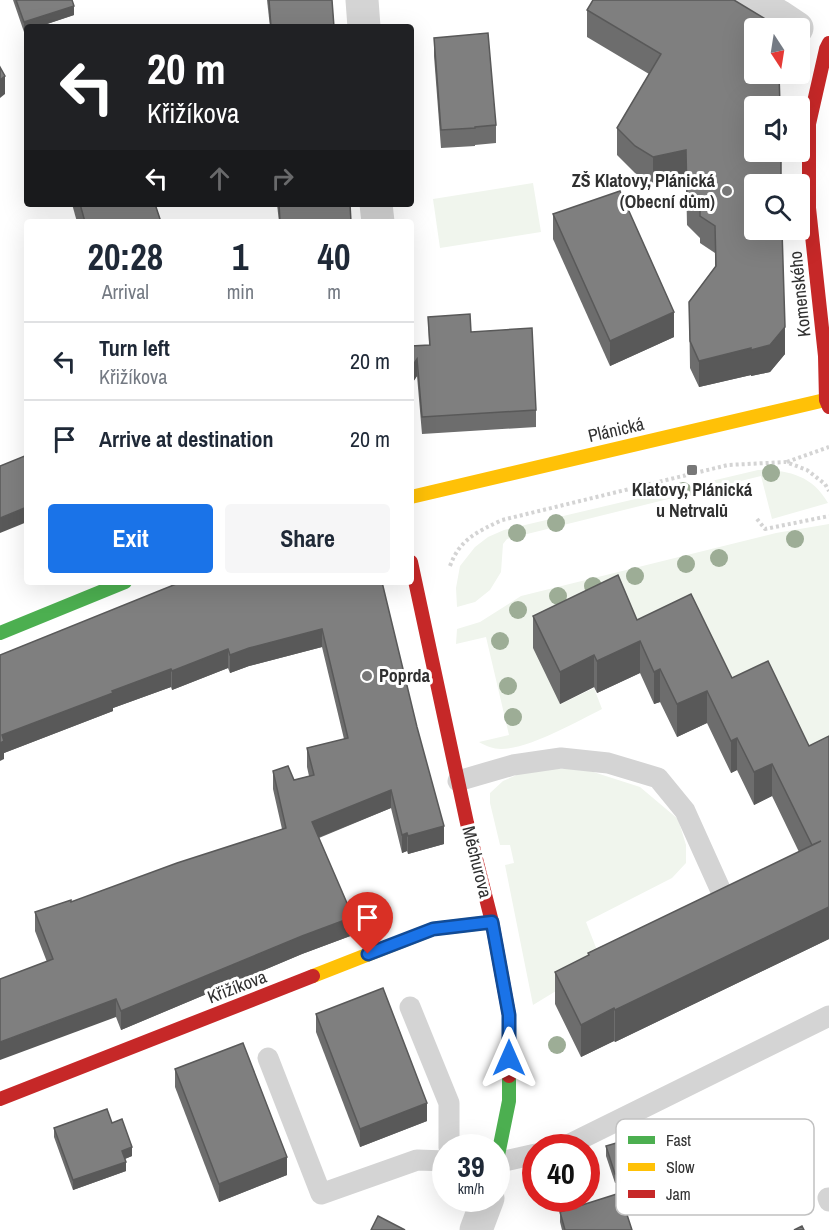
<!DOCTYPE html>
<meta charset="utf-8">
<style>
:root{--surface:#fff;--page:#f6f6f7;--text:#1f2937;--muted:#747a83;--line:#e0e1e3;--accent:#1a73e8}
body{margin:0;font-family:"Archivo Narrow",sans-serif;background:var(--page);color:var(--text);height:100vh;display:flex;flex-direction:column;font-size:22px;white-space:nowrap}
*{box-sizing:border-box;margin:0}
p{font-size:20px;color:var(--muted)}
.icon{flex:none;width:33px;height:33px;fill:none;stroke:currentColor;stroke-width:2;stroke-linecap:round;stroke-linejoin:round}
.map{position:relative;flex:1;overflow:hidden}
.drawer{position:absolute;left:24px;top:219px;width:390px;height:366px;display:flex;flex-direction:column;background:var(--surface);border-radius:6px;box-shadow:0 6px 24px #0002}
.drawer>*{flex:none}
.hud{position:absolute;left:24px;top:24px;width:390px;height:183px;border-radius:6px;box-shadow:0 6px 24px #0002;background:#202124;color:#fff;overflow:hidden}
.needle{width:39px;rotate:168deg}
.fabs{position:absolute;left:744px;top:18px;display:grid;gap:12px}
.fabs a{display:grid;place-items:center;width:66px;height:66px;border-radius:6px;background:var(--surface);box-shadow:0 6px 24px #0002;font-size:30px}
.speed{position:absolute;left:432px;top:1134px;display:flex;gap:12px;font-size:30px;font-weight:700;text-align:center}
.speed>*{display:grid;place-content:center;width:78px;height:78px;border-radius:50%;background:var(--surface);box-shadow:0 6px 24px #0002;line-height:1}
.speed small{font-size:15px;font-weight:400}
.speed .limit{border:9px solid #d22;background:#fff;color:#111}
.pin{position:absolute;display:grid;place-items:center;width:51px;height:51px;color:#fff;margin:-62px -26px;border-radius:50% 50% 50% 0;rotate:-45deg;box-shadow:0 0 6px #0007}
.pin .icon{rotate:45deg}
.me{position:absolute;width:66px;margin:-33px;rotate:0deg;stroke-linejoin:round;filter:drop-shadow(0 0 4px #0008)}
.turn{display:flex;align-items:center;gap:21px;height:126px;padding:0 24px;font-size:27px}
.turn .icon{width:78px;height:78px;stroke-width:2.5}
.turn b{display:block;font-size:42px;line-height:51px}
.lanes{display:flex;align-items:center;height:57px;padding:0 24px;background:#0003;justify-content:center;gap:30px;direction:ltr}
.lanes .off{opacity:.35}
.eta{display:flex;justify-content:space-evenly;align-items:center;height:102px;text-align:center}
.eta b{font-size:36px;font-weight:700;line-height:42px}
.action{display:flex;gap:12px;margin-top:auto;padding:12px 24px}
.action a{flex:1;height:69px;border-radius:6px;background:var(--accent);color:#fff;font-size:24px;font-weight:700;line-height:69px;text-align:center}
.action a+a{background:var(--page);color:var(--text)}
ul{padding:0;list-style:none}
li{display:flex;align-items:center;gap:18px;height:78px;padding:0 24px;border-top:2px solid var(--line)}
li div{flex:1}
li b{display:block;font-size:22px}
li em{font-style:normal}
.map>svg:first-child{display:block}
.green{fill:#f0f5ed}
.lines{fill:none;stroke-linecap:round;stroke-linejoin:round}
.path{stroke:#d4d4d4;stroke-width:4;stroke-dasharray:3 3;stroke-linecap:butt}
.lane{stroke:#d4d4d4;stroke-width:21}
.street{stroke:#d4d4d4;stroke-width:33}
.fast{stroke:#4caf50;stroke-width:14}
.slow{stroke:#ffc107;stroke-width:14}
.jam{stroke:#c62828;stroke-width:14}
.tree{fill:#9dad96}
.wall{fill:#6d6d6d}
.shaded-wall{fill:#595959}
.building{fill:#7f7f7f;stroke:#595959;stroke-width:1.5}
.route-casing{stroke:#114b97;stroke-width:15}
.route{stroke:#1a73e8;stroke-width:10}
.poi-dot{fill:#787878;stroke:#fff;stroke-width:2}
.labels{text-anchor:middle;stroke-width:6;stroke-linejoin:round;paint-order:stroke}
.poi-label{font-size:18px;font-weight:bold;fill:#303030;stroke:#fff;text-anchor:end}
.street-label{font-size:18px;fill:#303030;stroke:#fff}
.key{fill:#fff;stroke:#c1c1c1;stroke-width:1.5}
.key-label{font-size:16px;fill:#303030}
</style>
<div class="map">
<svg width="829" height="1230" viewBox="0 0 829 1230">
<rect width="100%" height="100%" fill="#fff"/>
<g class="green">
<path d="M533,183L541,232L440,248L433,199Z"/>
<path d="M758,470C788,470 812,475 828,503L772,519L761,476L507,539L503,544L501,572L490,590L475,602L457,607L456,588L460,566L475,547L488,537L504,530Z"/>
<path d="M829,524V769L732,711L691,627L560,704L594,688L602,709C576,722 529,749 501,749C493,749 486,746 479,742L509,735L486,637L456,644L457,629L480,622L521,596L776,533Z"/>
<path d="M530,769H584L640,787L678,819L686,845V863L672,878L586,922L602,963L533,1005L505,865L514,863L510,845H500L490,803V793L503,781Z"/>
</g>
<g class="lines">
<g class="path">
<path d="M787,462L829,447"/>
<path d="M757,519L765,529L829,516"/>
<path d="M450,566C460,539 477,532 502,520L728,465L786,462L807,470L825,484L829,491"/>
</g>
<g class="lane">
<path d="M458,781L513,765L561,758L608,763L658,778L685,811L721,891"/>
<path d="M410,1007L449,1103V1148"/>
<path d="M268,1058L321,1194L417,1160L446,1161"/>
<path d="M562,1148L829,1016"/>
<path d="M496,1163L536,1154"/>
<path d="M828,1198L829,1201"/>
</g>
<g class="street">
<path d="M362,0L364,27"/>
<path d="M751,0L779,16L797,28"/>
<path d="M376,204L378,222"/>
<path d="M476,1230L488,1198"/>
</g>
<g class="fast">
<path d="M0,633L125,582"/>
<path d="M496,1165L509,1101V1076"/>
</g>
<g class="slow">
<path d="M411,497L829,399"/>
<path d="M313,976L433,929L492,922"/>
</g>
<g class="jam">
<path d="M829,43L826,49L809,124V208L825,356L826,400L829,407"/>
<path d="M411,562L467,823L492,922L509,1015V1076"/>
<path d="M0,1099L313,976"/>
</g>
</g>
<g class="tree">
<circle cx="771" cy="473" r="9"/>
<circle cx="683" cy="491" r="9"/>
<circle cx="556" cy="523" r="9"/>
<circle cx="517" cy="533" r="9"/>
<circle cx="795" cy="539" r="9"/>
<circle cx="719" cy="558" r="9"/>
<circle cx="686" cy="564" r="9"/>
<circle cx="635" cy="576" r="9"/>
<circle cx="593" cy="586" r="9"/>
<circle cx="558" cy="596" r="9"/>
<circle cx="518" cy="610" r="9"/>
<circle cx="500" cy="641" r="9"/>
<circle cx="508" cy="686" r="9"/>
<circle cx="513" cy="717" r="9"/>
<circle cx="557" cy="1045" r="9"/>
</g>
<g class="wall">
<path d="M13,0H72L74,15L38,27H27V30L24,32Z"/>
<path d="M267,0H332L334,27H270Z"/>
<path d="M734,0L754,184L785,354L770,372L751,376V375L699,387L690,368L689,302L715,267V253L700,243V238L687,225L686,177L653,184L635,173L617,155V128L649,74L587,37V10Z"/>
<path d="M434,38L496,125V143L475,145V146L441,148L434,56Z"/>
<path d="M72,204H155L161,222H77Z"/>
<path d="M277,204H350L351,222H279Z"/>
<path d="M553,214L674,337L610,366L553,239Z"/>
<path d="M428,317L471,332L536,410V427L422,434L417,376L411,385V346L429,345Z"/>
<path d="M382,582L444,844L408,854L407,851L402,853L391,808L319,838L353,935L302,954L121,1030L116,1017L47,962L35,931V912L71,902L282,829L273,789V771L294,780L309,776L307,767V748L344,739L322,647L249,666L230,673L228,668L172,690L171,687L113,708V711L4,753V759L0,655Z"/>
<path d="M533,616L637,620L732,678L809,746L829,939L615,1042L614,1041L581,1057L555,1004V972L588,956V953L799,852L772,796L754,805L737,770L731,773L707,723L677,737L660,702L654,704L640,673L597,693L594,687L560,704L533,648Z"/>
<path d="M316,1014L427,1121L360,1147L316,1032Z"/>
<path d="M175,1069L287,1175L219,1202L175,1087Z"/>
<path d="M112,1123L132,1156L125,1159L126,1171L73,1190L54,1137V1128Z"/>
<path d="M606,1146L659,1170L615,1183L606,1156Z"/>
<path d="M560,1212L632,1230H562L560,1222Z"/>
</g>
<g class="shaded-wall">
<path d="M74,6V15L38,27H27V30L24,32V22Z"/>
<path d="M5,76V94L0,98V80Z"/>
<path d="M686,150V177L653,184V157Z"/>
<path d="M674,312V337L610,366V341Z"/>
<path d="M785,327V354L770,372L751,376V350Z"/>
<path d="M751,348V375L699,387V361Z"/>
<path d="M417,359V376L411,385V368Z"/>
<path d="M27,507V522L0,533V518Z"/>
<path d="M322,629V647L249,666L230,673V655L249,648Z"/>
<path d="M640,641V673L597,693V661Z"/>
<path d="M228,649V668L172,690V671Z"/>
<path d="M594,655V687L560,704V672Z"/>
<path d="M171,669V687L113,708V711L4,753V759L0,761V743L2,735L112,691Z"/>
<path d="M660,669V702L654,704V672Z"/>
<path d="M707,691V723L677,737V704Z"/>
<path d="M737,738V770L731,773V741Z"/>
<path d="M772,764V796L754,805V772Z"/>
<path d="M391,790V808L312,840V822Z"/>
<path d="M444,826V844L408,854V836Z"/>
<path d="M407,833V851L402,853V835Z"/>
<path d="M829,907V939L615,1042V1010Z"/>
<path d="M353,917V935L302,954L121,1030V1011L302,936Z"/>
<path d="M116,999V1017L0,1060V1042Z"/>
<path d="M614,1008V1041L581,1057V1025Z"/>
<path d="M427,1103V1121L360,1147V1129Z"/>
<path d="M132,1147V1156L122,1160V1151Z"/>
<path d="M287,1157V1175L219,1202V1184Z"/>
<path d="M659,1161V1170L615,1183V1174Z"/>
<path d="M126,1162V1171L73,1190V1180Z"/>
</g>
<g class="building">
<path d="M16,0H72L74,6L24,22Z"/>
<path d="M269,0H332L334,27H271Z"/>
<path d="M593,0H734L767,20L772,28H754V74H779L780,106H754V152H781V184H754V230H782L785,327L770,345L751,350V348L699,361L690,341L689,302L716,266L715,226L700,216V211L687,198L686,150L653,157L635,146L617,128L661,54L587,10Z"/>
<path d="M488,33L496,125L475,127V128L441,130L434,38Z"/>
<path d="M0,67L5,76L0,80Z"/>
<path d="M620,191L674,312L610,341L553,214Z"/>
<path d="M80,204H155L161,222H85Z"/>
<path d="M279,204H350L351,222H280Z"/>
<path d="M470,314L471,332L532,328L536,410L422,417L417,359L411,368V346L430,345L428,317Z"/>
<path d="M27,455V507L0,518V466Z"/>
<path d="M618,575L637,620L691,594L732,678L768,661L809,746L829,736V907L615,1010L614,1008L581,1025L555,972L589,955L588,953L821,841L812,845L772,764L754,772L737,738L731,741L707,691L677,704L660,669L654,672L640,641L597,661L594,655L560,672L533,616Z"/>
<path d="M181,582H382L417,727L444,826L408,836L407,833L402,835L391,790L312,822L353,917L302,936L121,1011L116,999L0,1042V979L53,959L35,912L71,900V902L177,863L286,828L273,771L288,766L294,780L314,775L307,748L348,738L322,629L249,648L230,655L228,649L172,671L171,669L112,691L113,693L2,735L4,741L0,743V655Z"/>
<path d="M383,988L427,1103L360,1129L316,1014Z"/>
<path d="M243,1043L287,1157L219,1184L175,1069Z"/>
<path d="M107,1109L112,1123L122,1119L132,1147L122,1151L126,1162L73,1180L54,1128Z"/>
<path d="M651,1133L659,1161L615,1174L606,1146Z"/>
<path d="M620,1193L632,1230H565L560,1212Z"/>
<path d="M378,1216L405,1230H371Z"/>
<path d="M802,1226L804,1230H794Z"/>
</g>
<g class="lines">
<defs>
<path id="route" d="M368,954L433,929L492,922L509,1015V1058"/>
</defs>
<use href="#route" class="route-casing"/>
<use href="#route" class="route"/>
</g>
<g class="poi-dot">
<circle cx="727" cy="191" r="6"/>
<rect x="686" y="464" width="12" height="12" rx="3"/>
<circle cx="367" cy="676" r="6"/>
</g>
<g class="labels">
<g class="poi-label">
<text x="715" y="187">ZŠ Klatovy, Plánická<tspan x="715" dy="21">(Obecní dům)</tspan></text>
<text x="692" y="496" text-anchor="middle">Klatovy, Plánická<tspan x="692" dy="21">u Netrvalů</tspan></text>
<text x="379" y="682" text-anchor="start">Poprda</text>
</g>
<g class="street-label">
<text transform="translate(800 294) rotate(-96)" y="6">Komenského</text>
<text transform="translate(616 430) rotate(-13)" y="6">Plánická</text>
<text transform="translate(477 862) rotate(76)" y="6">Měchurova</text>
<text transform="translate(237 987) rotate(-21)" y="6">Křižíkova</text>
</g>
</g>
<rect x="616" y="1119" width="198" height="96" rx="9" class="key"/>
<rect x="628" y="1136" width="27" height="8" fill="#4caf50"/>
<rect x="628" y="1163" width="27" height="8" fill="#ffc107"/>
<rect x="628" y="1190" width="27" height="8" fill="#c62828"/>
<g class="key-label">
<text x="666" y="1146">Fast</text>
<text x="666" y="1173">Slow</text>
<text x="666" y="1200">Jam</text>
</g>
</svg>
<div class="fabs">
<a><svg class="needle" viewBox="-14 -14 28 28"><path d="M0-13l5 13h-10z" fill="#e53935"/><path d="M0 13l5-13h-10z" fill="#747a83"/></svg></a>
<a><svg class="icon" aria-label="sound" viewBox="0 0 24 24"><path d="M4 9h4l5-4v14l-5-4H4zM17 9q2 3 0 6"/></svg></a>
<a><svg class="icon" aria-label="search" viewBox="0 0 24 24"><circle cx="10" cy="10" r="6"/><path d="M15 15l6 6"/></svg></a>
</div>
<div class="speed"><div>39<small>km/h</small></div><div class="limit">40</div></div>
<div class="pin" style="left:368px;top:954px;background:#d93025"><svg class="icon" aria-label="arrive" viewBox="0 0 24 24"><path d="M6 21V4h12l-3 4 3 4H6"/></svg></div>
<svg class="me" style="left:509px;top:1058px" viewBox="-20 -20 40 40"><path d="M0-17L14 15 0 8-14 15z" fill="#1a73e8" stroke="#fff" stroke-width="4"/></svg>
<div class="hud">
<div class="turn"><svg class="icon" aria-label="left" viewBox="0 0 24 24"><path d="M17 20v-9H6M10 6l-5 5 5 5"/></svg><div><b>20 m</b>Křižíkova</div></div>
<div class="lanes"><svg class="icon" aria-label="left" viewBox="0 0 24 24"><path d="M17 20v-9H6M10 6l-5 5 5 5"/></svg><svg class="icon off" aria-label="ahead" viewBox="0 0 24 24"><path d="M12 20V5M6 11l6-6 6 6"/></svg><svg class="icon off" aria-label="right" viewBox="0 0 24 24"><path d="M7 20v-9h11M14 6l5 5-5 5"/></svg></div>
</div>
<section class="drawer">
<div class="eta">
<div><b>20:28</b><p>Arrival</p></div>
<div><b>1</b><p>min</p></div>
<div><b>40</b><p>m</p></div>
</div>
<ul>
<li><svg class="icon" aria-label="left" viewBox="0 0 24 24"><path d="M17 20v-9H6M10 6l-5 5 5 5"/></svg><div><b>Turn left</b><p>Křižíkova</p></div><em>20 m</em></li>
<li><svg class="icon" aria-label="arrive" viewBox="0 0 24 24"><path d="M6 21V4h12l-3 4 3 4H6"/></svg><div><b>Arrive at destination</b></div><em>20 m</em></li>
</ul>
<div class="action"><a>Exit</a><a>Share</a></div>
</section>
</div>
